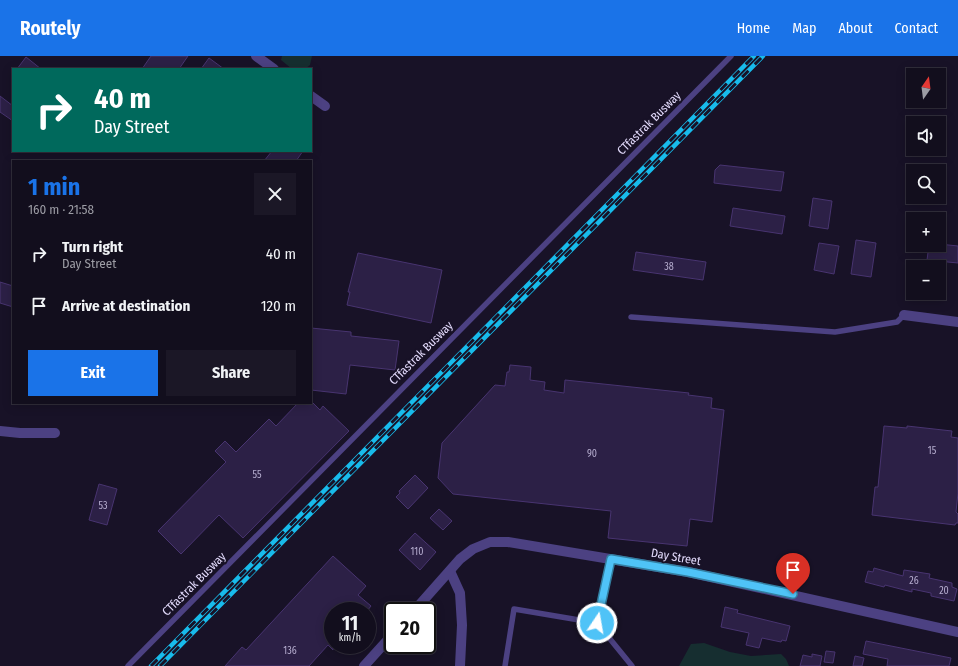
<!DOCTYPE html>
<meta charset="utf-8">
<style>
:root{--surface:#120e1d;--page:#1b1726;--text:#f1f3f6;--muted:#9c9ca4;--line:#312e3b;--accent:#1a73e8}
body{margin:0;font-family:"Fira Sans Condensed",sans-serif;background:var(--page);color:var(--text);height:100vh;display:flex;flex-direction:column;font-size:15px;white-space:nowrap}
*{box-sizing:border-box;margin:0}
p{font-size:13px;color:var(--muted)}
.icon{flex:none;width:22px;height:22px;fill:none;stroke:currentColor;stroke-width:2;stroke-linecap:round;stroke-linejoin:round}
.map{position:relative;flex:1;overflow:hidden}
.side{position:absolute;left:12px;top:104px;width:300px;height:244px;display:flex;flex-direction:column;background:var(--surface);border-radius:0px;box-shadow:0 2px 10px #0003,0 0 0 1px var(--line)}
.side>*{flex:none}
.banner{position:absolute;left:12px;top:12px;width:300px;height:84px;border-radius:0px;box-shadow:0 2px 10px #0003,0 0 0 1px var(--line);background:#00695c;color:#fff;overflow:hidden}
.needle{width:26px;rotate:14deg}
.buttons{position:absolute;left:906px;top:12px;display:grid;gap:8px}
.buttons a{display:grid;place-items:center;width:40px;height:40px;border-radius:0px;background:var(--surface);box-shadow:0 2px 10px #0003,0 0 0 1px var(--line);font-size:20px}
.speed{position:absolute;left:324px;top:546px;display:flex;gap:8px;font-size:20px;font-weight:700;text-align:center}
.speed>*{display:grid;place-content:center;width:52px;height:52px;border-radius:50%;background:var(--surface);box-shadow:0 2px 10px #0003,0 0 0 1px var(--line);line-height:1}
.speed small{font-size:10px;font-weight:400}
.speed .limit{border:2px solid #111;border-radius:6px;background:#fff;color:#111}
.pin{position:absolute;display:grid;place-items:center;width:34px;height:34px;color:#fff;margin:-41px -17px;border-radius:50% 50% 50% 0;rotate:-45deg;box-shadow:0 0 4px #0007}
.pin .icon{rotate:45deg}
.me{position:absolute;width:44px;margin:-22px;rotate:12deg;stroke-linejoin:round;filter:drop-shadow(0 0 3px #0008)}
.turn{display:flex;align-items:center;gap:14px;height:84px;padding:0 16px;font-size:18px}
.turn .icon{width:52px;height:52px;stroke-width:2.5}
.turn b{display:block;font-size:28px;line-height:34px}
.round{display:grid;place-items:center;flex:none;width:42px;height:42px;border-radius:0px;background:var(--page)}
.head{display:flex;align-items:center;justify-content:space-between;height:68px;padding:0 16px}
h1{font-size:24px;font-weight:700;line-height:30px;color:var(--accent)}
.action{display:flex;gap:8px;margin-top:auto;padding:8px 16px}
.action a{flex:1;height:46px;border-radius:0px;background:var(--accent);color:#fff;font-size:16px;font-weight:700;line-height:46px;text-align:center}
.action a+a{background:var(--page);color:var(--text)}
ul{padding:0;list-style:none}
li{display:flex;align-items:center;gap:12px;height:52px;padding:0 16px}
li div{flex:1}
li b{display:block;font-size:15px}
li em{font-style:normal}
header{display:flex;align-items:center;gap:24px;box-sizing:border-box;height:56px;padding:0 20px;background:var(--accent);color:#fff}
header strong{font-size:19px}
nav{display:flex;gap:22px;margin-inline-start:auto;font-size:14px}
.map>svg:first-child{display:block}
.green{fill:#162e30}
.building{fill:#2c2046;stroke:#483470}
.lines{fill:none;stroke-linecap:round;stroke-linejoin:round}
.service{stroke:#4c4182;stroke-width:5.5}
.minor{stroke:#4c4182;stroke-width:10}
.rail-casing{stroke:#18bbeb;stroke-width:4.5}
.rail{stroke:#181227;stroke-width:3;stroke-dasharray:9;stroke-linecap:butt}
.route-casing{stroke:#337fa1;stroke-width:10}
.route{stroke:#4fc3f7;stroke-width:7}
.labels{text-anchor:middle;stroke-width:4;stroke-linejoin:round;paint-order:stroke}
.number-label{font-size:10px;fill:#b5acce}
.street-label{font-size:12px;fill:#e3dbfc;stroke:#181227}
</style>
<header>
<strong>Routely</strong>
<nav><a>Home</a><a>Map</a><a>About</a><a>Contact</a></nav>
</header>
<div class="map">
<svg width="958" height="610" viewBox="0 0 958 610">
<rect width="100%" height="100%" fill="#181227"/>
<g class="green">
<path d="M282,0H312L310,9L305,13H292L281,4Z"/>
<path d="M704,587L730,596L751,600L781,598L786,603L789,610H679L691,588Z"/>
</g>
<g class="building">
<path d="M151,0H188L179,13H142Z"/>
<path d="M26,1L41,13H17Z"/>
<path d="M209,2L224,13H201Z"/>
<path d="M0,40L13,50V65L0,56Z"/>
<path d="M272,95H303L296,105H264Z"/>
<path d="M720,109L784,116L781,135L714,127L715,114Z"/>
<path d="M813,142L832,145L828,173L809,170Z"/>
<path d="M733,152L785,160L782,178L730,170Z"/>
<path d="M856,184L876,187L871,221L851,218Z"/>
<path d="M819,187L839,190L834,218L814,214Z"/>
<path d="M939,188L958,190V207L927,204L929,189Z"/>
<path d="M636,196L706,206L703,224L633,214Z"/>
<path d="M358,197L442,214L431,267L347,249L350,236H348Z"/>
<path d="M0,226L13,230V251L0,247Z"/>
<path d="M311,272L351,276V280L399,285L395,314L350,309L346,338L311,334Z"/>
<path d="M510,309L531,311L530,324L545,326L544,334L564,337L565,324L689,337L688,339L712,342L711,352L724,354L712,466L690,463L687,490L608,482L611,455L453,438L438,422L442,387L495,329L505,330L507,316H509Z"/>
<path d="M298,347H313L320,354L323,350L349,375L243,482L219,459L181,498L158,475L226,406L215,395L225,385L236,396L269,363L276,370Z"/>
<path d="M884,370L907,372V370L952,375L951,381L958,382V437L956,456L958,458V467H956L955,469L872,459L875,431H878Z"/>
<path d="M415,419L428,432L408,453L396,441L400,437L399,435Z"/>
<path d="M99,428L117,433L107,469L89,464Z"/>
<path d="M439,453L452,465L443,474L430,462Z"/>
<path d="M415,477L436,496L420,514L399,494Z"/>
<path d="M333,500L366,530L358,539L371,550L367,555H333V594L328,589L309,610H225L242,591L246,594Z"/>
<path d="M874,512L903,520L904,514L930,518L929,522L952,527V531L957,533L954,545L931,540V537L912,533V536L885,529L884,531L865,526L868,515L873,516Z"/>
<path d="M725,551L738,554L737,557L790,570L786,585L782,584L781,586L762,582L759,592L746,589L749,577L721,571Z"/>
<path d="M866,585L951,602L949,610H887L888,603L863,598Z"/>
<path d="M826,595L835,596L833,607L824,606Z"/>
<path d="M812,598L822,600L820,610H800L803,599L812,601Z"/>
<path d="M855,600L864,602L862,610H853Z"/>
</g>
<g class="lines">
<g class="service">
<path d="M631,261L835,276L897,266L904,259"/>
<path d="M597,567L632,610"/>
<path d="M128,610L731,0"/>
<path d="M505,610L514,553L597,567L611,503"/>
</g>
<g class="minor">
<path d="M256,0L274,13"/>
<path d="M311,40L325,50"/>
<path d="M904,259L958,266"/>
<path d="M0,375L20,377H55"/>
<path d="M450,515L460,537L462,569L460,610"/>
<path d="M414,555L460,503L473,493L490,486H508L688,516L958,576"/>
<path d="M364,610L393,578"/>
</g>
<defs>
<g id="rail">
<path d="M151,610L754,0"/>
<path d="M160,610L763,0"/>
</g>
</defs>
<use href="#rail" class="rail-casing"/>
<use href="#rail" class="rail"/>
</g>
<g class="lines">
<defs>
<path id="route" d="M597,567L611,503L688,516L793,538"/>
</defs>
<use href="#route" class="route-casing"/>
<use href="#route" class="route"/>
</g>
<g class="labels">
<g class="number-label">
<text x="669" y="214">38</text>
<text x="932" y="398">15</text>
<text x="592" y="401">90</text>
<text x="257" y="422">55</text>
<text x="103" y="453">53</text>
<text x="417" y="499">110</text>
<text x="914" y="528">26</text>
<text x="944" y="538">20</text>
<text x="290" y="598">136</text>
</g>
<g class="street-label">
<text transform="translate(649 67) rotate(-45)" y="4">CTfastrak Busway</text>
<text transform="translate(421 297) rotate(-45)" y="4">CTfastrak Busway</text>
<text transform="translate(676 501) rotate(10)" y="4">Day Street</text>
<text transform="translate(194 528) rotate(-45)" y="4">CTfastrak Busway</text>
</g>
</g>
</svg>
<div class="buttons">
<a><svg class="needle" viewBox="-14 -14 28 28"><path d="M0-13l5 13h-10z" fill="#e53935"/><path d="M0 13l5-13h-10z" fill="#9c9ca4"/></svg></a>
<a><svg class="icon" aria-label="sound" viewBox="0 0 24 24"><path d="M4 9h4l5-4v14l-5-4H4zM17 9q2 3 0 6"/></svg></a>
<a><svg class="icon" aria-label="search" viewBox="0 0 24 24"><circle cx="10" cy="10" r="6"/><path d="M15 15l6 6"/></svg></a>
<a>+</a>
<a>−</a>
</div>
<div class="speed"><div>11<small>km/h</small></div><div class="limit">20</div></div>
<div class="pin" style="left:793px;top:538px;background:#d93025"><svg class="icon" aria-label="arrive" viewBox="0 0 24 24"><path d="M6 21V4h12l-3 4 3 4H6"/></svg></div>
<svg class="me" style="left:597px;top:567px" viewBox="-20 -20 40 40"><circle r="17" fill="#4fc3f7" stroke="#fff" stroke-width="3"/><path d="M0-11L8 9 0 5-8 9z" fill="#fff"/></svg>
<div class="banner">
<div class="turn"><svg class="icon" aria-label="right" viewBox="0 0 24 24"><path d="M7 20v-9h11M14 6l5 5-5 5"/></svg><div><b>40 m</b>Day Street</div></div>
</div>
<section class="side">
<div class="head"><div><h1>1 min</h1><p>160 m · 21:58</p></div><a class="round"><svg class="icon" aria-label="close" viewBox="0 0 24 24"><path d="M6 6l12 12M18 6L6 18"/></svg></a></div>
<ul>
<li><svg class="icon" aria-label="right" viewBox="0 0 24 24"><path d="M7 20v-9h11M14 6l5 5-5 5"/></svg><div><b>Turn right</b><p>Day Street</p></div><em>40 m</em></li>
<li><svg class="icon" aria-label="arrive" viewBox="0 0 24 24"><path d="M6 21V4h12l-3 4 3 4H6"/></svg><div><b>Arrive at destination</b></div><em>120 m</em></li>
</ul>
<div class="action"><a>Exit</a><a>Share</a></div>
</section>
</div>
